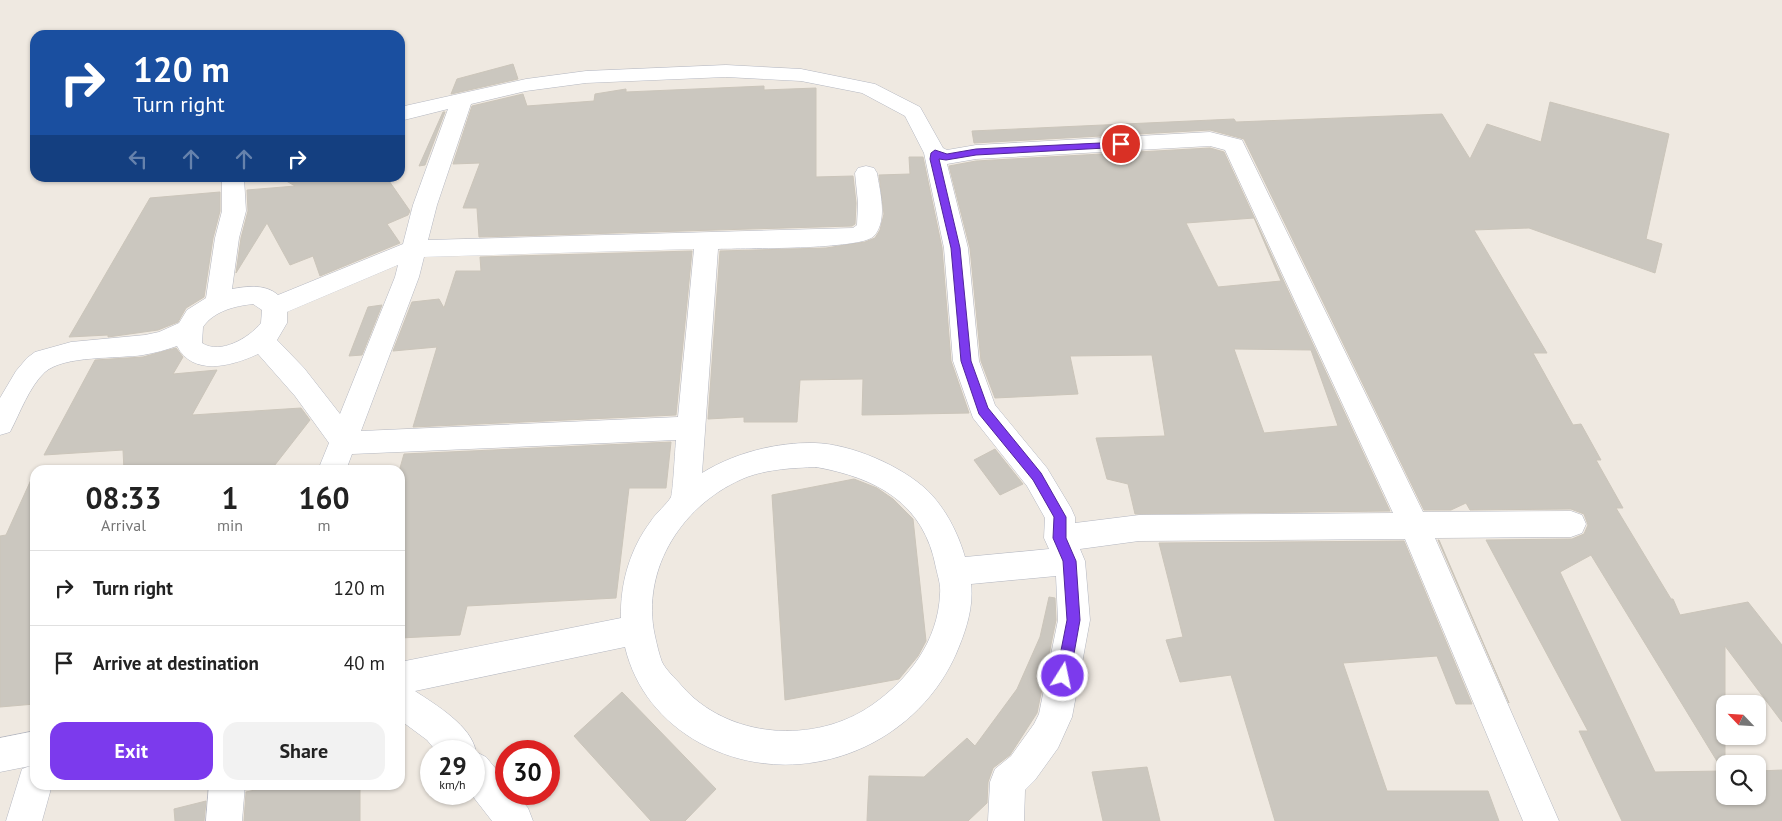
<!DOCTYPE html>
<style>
:root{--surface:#fff;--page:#f2f2f2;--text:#222;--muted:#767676;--line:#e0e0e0;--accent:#7c3aed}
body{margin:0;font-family:"PT Sans",sans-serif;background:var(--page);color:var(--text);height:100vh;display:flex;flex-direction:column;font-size:19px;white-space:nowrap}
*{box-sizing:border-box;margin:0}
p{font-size:16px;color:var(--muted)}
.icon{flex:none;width:28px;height:28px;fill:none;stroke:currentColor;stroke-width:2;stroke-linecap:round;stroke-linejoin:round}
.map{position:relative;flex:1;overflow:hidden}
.drawer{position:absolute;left:30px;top:465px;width:375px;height:325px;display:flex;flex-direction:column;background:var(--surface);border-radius:15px;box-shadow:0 1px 4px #0004}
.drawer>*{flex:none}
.banner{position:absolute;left:30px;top:30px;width:375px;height:152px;border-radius:15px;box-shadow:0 1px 4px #0004;background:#1a4fa0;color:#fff;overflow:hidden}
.needle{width:32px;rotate:295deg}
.controls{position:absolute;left:1716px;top:695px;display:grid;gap:10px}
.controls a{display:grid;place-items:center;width:50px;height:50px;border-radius:10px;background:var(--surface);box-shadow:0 1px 4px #0004;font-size:25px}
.speed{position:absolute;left:420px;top:740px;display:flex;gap:10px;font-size:25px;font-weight:700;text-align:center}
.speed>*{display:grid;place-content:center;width:65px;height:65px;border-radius:50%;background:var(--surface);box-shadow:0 1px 4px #0004;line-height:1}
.speed small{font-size:12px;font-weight:400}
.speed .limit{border:8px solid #d22;background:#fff;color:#111}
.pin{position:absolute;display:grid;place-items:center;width:42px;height:42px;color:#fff;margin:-21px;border:2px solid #fff;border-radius:50%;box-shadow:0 1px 5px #0007}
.me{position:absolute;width:55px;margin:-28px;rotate:10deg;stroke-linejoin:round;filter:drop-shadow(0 0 4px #0008)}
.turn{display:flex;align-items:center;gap:18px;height:105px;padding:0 20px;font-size:22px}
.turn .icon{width:65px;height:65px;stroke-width:2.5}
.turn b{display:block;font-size:35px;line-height:42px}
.lanes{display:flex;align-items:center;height:48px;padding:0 20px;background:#0003;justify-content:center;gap:25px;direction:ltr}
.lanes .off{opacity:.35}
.eta{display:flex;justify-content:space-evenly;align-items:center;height:85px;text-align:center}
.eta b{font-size:30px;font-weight:700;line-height:35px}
.primary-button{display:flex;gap:10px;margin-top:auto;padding:10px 20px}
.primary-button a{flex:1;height:58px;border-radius:15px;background:var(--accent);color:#fff;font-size:20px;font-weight:700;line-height:58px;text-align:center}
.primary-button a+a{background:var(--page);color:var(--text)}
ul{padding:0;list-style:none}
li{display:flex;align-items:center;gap:15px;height:75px;padding:0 20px;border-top:1px solid var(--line)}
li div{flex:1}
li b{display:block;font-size:19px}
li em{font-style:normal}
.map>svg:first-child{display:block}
.building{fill:#cbc7bf;stroke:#cbc5ba;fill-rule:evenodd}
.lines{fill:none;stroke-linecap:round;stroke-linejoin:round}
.street-casing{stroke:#b4b7c1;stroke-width:1}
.street{fill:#fff;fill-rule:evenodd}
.route{fill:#7c3aed;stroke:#51269a}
</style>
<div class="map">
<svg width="1782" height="821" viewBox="0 0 1782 821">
<rect width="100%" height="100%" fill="#efe9e1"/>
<g class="building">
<path d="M513,64L518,79L451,94L457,79Z"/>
<path d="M764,86V90L816,88V177L853,176L856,203L855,224L852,226L479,237L477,208H463L480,163L453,164L472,106L523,94L527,106L594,101L595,94L626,89V92Z"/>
<path d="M1550,102L1669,134L1646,239L1662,244L1655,273L1529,228L1474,230L1547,353H1533L1573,425L1581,424L1601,460H1596L1623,508H1616L1671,599H1673L1680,615L1748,602L1782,645V722L1725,646V796H1758V771L1782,770V821H1622L1579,731H1588L1486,540L1572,539L1584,534L1588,525L1584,514L1571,509L1470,510L1466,503L1451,510H1424L1244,139L1210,130L974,143L972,131L1234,119L1236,122L1442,114L1470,159L1487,124L1541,142ZM1591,555L1723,771L1655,772L1560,572Z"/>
<path d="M443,112H445L425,165L419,166Z"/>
<path d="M1210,148L1224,152L1390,511L1135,514L1128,484L1107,479L1096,438L1165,436L1152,355L1070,356L1078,394L995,398L981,361L970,248L949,166L976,161ZM1254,218L1281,281L1218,287L1186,223ZM1234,349L1311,350L1338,426L1264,433Z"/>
<path d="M909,157H923L942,248L951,361L969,413L862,415L863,379L800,380L797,422H744V417L708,419L720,251L826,248L865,242L875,238L880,230L884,214L879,175L910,174Z"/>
<path d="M281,178H387L410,211L408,215L387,224L400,243L320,276L313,256L290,265L267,223L236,273L241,238L248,211L247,190L295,186Z"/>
<path d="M220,192V211L213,238L204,297L186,308L178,322L158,330L108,337V335L69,337L150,198Z"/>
<path d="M692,251L676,415L413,427L437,347L393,351L412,302L439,299L444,308L456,271H481L480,257Z"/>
<path d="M382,305L362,355L349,356L368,307Z"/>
<path d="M176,348L183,357L173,374L217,370L192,415L301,408L310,420L271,470H124L123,450L44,455L95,360L143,357Z"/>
<path d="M671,442L666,488H629L616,598L467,606L460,635L400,638V468L404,454Z"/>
<path d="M995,449L1023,484L1000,495L974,460Z"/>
<path d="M35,471V704L0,707V536L6,535Z"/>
<path d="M854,479L877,488L893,499L913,519L926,641L918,656L899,679L785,700L772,495Z"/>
<path d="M1438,540H1439L1509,703Z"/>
<path d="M1404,541L1472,704H1456L1437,656L1343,663L1387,791H1488L1499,821H1275L1231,675L1180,682L1166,640L1183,637L1159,543Z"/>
<path d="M1049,597L1055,598L1056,620L1037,713L1010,755L993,768L988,782L987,803L968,821H867L869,776L924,777L967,738L975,746L1017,689L1040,637Z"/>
<path d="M622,692L716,789L685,821H651L574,736Z"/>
<path d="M1147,767L1160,821H1103L1092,772Z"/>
<path d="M277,785H360V821H244L246,792Z"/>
<path d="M206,801L204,821H175L174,809Z"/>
</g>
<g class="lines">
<defs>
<g id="street">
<path d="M726,65L801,69L875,84L920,107L943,148L947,150L976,145L1210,132L1242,140L1423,512L1571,511L1582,515L1586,524L1582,533L1571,537L1435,538L1559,821H1523L1405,539L1139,541L1080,549L1085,561L1090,620L1072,717L1058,748L1035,780L1025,790L1024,821H988L990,782L995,769L1011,756L1034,724L1039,714L1058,620L1056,576L971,584C974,608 965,633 956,654C913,751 794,794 700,743C662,722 635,689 625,647L415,691C436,705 472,726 476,752L486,757L506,781V794H516L528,808L533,821H492L471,794H474V751H436L427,740L400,720V662L621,618C620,583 630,549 651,521C655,514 668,503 671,497C673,492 675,450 676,440L352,454L346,470H318L329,443L295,396L258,354C232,366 193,377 177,346C166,350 155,353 143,355C117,359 65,355 45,372C29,387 20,413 10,432L0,435V398L16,371L27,358L35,352L71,342L145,335L159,332L179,323L187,310L206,298L215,238L222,211V178H244L246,211L239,238L232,289C247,286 266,284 278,295L403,244L413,205L448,109L400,121V107L526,79L586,71ZM726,77L801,81L862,93L905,116L924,153L944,248L953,361L973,418L1027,486L1045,518L1044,538L1049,549L965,557C958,533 946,509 928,491C902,466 851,444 815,443C777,442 734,453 702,473L718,249C743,248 861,250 874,236C888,220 880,192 877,173L874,168L866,166L858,168L855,173L858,203L857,225L853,228L428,240L437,205L471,104L526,91L586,83ZM1210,146L1225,150L1393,513L1139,515L1075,523V517L1071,508L1047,468L995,405L979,361L968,248L947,164L976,159ZM694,249L678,417L361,431L419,277L424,257ZM398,265L395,277L340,414L304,368L277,340L287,323V312ZM253,304L262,310L261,323C249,338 220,355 202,343L203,327C214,311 235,306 253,304ZM816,467C877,478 924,503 936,568C938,577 941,585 940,594C938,641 909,679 872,705C815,745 727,739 681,685C675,678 666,670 662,662C659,654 657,645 655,636C640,568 684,502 747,477C769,469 793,468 816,467Z"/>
<path d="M35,731V785H52L42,821H6L22,769L30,766L0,772V738Z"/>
<path d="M209,785H245L242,821H206Z"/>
</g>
</defs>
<use href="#street" class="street-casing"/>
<use href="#street" class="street"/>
</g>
<path class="route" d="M1121,142L1125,144L1124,147L976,155L946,160L939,159L960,248L971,361L988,408L1041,473L1066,517V538L1076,561L1080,620L1070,676L1068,681L1063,682L1058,681L1056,676L1067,620L1063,561L1053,538L1054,517L1033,480L979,414L961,361L951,248L930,159L931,153L935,150L947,154L976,149Z"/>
</svg>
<div class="controls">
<a><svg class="needle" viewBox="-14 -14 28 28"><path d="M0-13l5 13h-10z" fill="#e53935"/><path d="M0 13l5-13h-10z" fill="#767676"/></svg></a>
<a><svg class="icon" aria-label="search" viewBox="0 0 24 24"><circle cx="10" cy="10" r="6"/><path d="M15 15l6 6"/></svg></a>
</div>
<div class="speed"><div>29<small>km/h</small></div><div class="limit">30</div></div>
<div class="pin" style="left:1121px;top:144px;background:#d93025"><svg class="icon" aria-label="arrive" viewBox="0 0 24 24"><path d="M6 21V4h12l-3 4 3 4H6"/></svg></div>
<svg class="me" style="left:1063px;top:676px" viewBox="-20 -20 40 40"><circle r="17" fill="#7c3aed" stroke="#fff" stroke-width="3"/><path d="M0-11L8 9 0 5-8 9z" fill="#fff"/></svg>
<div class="banner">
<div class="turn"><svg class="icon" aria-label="right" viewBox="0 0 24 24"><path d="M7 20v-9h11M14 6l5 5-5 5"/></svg><div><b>120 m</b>Turn right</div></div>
<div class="lanes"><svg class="icon off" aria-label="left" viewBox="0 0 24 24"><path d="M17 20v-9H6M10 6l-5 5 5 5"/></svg><svg class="icon off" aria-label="ahead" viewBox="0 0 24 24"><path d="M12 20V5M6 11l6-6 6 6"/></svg><svg class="icon off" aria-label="ahead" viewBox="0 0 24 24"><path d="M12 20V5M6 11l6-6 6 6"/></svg><svg class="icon" aria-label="right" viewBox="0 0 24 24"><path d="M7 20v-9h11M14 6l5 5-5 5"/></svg></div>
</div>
<section class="drawer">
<div class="eta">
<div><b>08:33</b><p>Arrival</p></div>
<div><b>1</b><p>min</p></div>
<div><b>160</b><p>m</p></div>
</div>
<ul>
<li><svg class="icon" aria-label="right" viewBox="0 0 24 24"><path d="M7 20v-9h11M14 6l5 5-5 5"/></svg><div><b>Turn right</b></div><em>120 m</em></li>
<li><svg class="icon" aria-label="arrive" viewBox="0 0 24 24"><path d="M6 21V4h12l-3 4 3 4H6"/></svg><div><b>Arrive at destination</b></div><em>40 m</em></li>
</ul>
<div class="primary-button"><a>Exit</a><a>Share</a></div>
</section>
</div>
